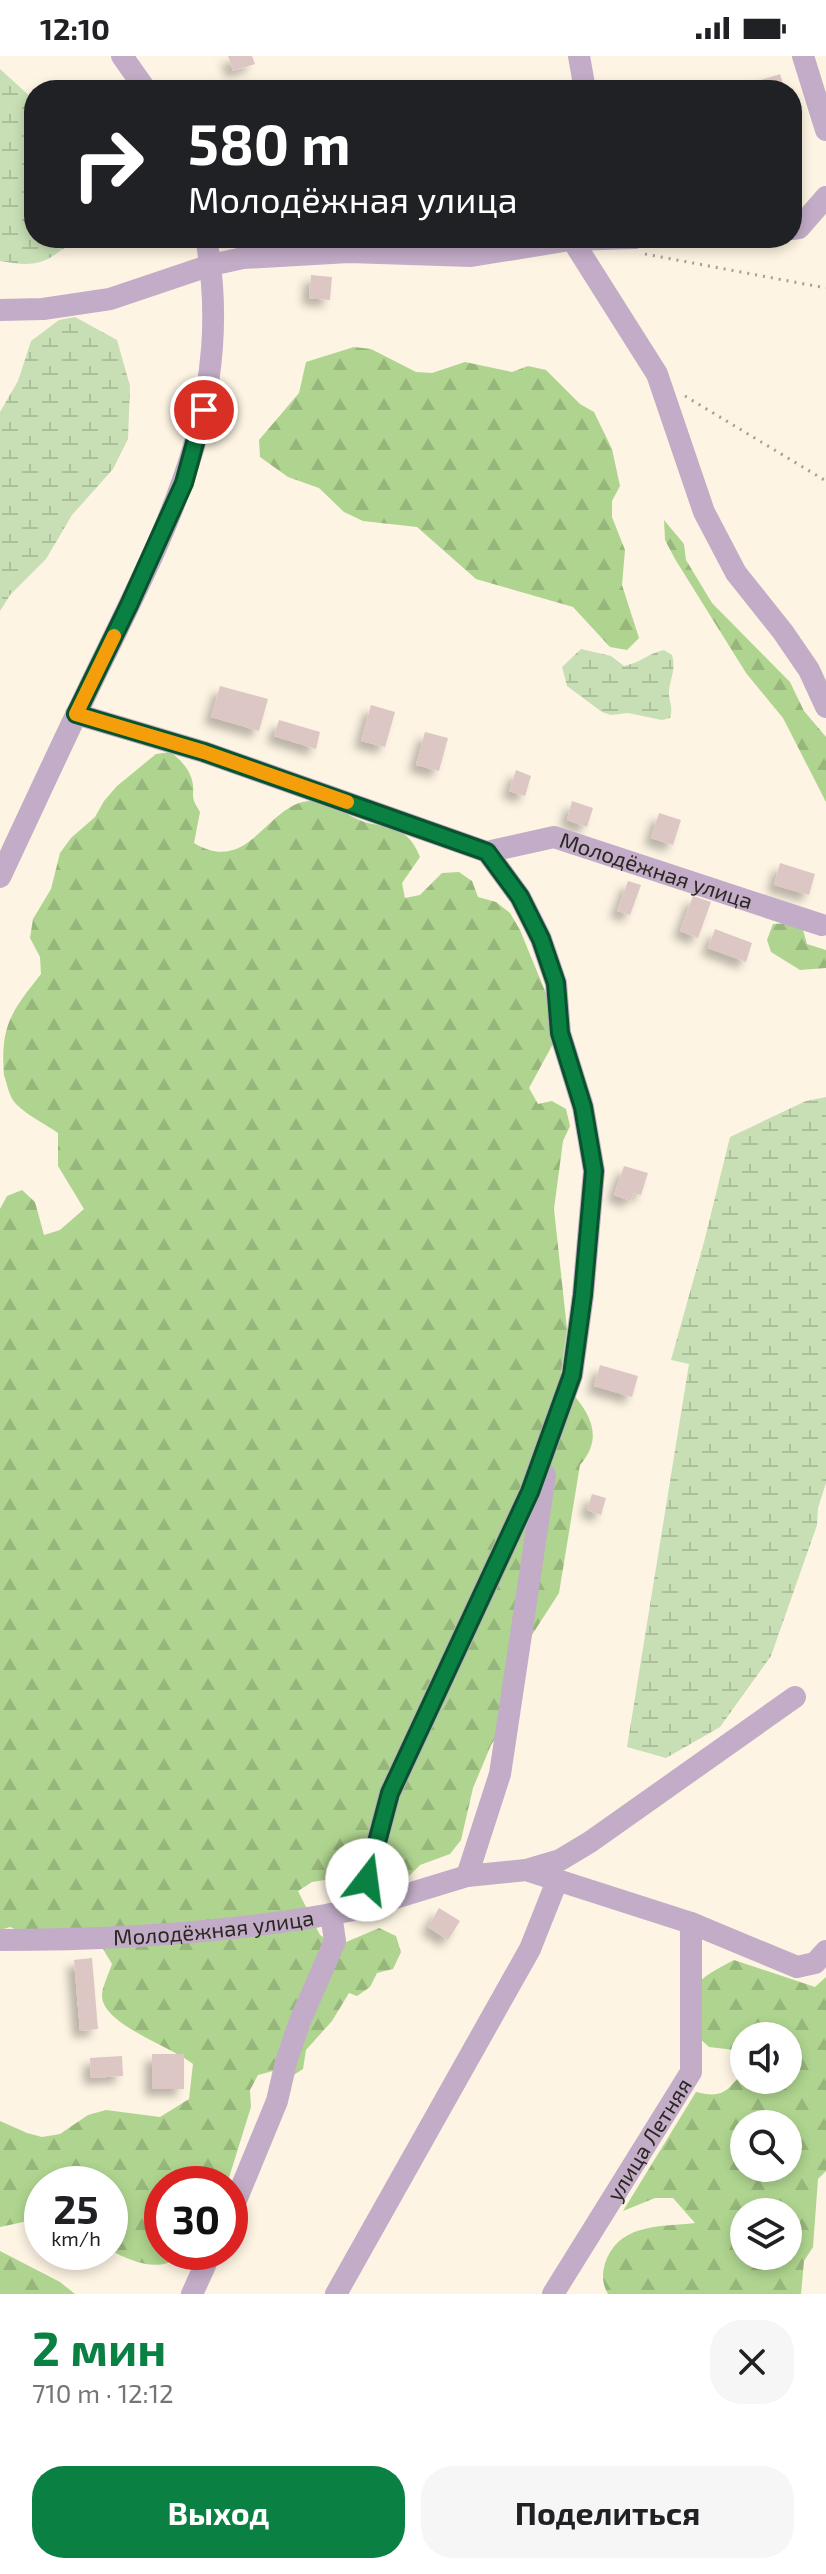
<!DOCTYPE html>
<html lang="ru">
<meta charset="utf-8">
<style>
:root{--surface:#fff;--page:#f6f6f6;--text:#202124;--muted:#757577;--accent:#0b8043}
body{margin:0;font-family:"Exo 2",sans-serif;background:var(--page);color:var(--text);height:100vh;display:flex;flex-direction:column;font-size:30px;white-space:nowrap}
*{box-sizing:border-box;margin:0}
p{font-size:26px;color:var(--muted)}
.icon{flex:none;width:44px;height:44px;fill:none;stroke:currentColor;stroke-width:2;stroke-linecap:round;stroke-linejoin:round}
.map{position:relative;height:2238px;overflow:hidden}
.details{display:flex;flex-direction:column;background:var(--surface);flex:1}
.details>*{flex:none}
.top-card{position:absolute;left:24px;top:24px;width:778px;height:168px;border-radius:32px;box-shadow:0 4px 12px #0003;background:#202124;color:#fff;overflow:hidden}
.fabs{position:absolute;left:730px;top:1966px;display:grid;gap:16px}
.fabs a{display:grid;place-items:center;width:72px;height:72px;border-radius:50%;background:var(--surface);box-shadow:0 4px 12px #0003;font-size:40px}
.speed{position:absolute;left:24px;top:2110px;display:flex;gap:16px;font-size:40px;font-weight:700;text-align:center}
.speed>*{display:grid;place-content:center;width:104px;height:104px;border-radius:50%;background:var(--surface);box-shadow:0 4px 12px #0003;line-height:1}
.speed small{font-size:20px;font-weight:400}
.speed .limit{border:12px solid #d22;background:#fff;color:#111}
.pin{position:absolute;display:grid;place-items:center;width:68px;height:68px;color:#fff;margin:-34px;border:4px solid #fff;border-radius:50%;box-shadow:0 2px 8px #0007}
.me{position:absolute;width:88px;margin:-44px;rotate:15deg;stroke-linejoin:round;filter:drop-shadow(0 0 6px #0008)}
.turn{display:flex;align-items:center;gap:28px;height:168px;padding:0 32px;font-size:36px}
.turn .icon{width:104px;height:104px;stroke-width:2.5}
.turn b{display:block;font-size:56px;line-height:68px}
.round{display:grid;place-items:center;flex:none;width:84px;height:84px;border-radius:32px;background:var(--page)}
.headline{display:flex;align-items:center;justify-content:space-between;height:136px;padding:0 32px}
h1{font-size:48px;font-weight:700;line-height:60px;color:var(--accent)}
.action{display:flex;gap:16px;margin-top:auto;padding:16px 32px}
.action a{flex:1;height:92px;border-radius:32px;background:var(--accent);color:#fff;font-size:32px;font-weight:700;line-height:92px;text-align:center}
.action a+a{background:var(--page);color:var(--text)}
.status{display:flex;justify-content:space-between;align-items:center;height:56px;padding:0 40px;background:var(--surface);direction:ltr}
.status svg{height:22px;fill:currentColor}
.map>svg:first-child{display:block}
.forest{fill:url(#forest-firs);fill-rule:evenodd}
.wetland{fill:url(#wetland-marsh)}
.building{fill:#dcc7c5;filter:url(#shadow)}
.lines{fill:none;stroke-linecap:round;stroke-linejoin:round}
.path{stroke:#a59e91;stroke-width:3;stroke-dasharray:2 6;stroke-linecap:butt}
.minor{stroke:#c2acc7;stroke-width:22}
.route-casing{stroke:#07532c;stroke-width:20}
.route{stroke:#0b8043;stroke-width:14}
.slow{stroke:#f59e0b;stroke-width:14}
.labels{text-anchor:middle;stroke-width:6;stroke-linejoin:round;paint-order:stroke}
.street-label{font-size:22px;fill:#2b2721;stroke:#fff}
</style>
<div class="status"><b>12:10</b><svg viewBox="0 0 49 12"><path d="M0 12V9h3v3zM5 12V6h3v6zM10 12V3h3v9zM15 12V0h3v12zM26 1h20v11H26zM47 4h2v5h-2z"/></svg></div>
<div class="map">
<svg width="826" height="2238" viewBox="0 0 826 2238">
<defs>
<pattern id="forest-firs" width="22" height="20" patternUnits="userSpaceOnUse" patternTransform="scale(2)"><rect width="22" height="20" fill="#afd48f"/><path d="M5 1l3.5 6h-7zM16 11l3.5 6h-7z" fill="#97b67b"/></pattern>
<pattern id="wetland-marsh" width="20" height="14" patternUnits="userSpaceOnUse" patternTransform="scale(2)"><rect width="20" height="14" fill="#c8dfb5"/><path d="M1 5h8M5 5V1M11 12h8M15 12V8" fill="none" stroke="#acbf9b"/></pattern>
<filter id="shadow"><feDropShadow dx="-7" dy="7" stdDeviation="4" flood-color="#0004"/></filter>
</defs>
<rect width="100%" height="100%" fill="#fdf4e3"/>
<g class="forest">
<path d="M354,291L371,293L416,316L432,317L465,306L512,316L528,310L546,314L580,348L594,356L612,393L620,430L612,445V461L625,494L622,529L639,582L627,594L610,591L573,551L476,523L417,471L363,465L344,456L319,432L288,421L260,401L259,384L299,337L306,306Z"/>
<path d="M664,464L684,488L686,504L712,547L790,626L804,655L826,681V746L783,662L746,617L675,503L665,484Z"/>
<path d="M171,696C180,704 189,712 192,724C196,741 188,737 200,756L194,787C250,821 267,746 311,745C333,745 348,762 368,767C395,773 409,773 420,801L402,827L405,842L420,839L442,817L459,816L472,825L478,841L496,846L510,857L520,874L554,957V986L529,1032L538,1048L552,1045L566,1053L570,1070L563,1085L554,1153L567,1273L560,1324C585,1350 608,1377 580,1409L559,1537L521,1596L511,1659L491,1689L473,1732L461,1784L450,1798L420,1809L408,1821L392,1826L331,1823L312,1826L298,1835L320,1879L337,1890L379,1872L396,1880L401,1896L393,1913L377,1917L370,1931L357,1940L349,1937L332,1965L306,1994L303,2013L289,2022L273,2015L258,2019L250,2034L251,2051L227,2128H162V2196H182C164,2220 131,2205 110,2194V2128H42V2162L0,2171V2065L27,2077L42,2081L60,2078L88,2059L106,2054L160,2061L189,2043L193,2008C171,1990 100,1968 102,1938C103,1929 109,1917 112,1908L103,1893L88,1884L45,1886L10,1871L0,1874V1153L7,1140L22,1134L35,1146L44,1179L60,1174L84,1153L58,1110V1077C45,1068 27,1059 16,1048C9,1041 7,1028 4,1019C0,969 12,955 41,918L40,901L30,882L33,863L51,833L60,797L71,782L95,761L104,745L117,730L156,698Z"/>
<path d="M790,867L803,874L807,888L826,894V912L800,914L771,896L767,884L773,868Z"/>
<path d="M734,1904L815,1931L826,1921V2115L818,2123L813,2191L804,2205L801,2238H608C601,2226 602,2214 607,2202C623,2167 662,2171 695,2167L673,2142H655L623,2155L696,2036C723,2043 727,2035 744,2015V2024H788V1980H744V1998L743,1995L709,1991L684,1968C693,1926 696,1924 734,1904ZM744,2068H788V2112H744ZM744,2156H788V2200H744Z"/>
<path d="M0,2195L60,2226L75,2238H0Z"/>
</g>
<g class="wetland">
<path d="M0,13L34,44V182H98L89,191C57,186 63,199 40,206C26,210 14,207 0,205Z"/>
<path d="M75,261L117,284L130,330L128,383L113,413L72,459L46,503L10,539L0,555V356L18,325L31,285L59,264Z"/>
<path d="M581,593L611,600L624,610C640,607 649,597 664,594L672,599C676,612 671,621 669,634C668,644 674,651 670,662L662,664L628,657L611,659L602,656L567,630L562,611Z"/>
<path d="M826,1041V1427L818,1452L817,1469L771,1600L720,1671L666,1702L627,1691L689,1308L671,1304L704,1186L730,1081L806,1045Z"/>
</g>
<g class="building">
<path d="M228,0H252L255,8L233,15Z"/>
<path d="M780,18L785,34H756L754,26Z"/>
<path d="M311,219L332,221L330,244L309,242Z"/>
<path d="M220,630L268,643L259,675L211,661Z"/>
<path d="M371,649L395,656L385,691L361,685Z"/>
<path d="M279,664L320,676L316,693L274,680Z"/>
<path d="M425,676L448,682L439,715L416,709Z"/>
<path d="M516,714L531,720L525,740L509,735Z"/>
<path d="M572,745L593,752L587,771L567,764Z"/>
<path d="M659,757L681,764L673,789L651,782Z"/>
<path d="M780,807L815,818L809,839L774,829Z"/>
<path d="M628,825L641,829L630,859L617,855Z"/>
<path d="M693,840L711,846L698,882L680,875Z"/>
<path d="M715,873L752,887L746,906L708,892Z"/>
<path d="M624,1110L648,1117L641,1139L633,1137L631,1145L614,1139Z"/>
<path d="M600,1309L638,1320L632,1341L594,1330Z"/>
<path d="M592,1438L606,1442L601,1459L587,1454Z"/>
<path d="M439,1852L460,1865L448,1884L428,1871Z"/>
<path d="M92,1902L98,1973L80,1975L74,1904Z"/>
<rect x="152" y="1998" width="32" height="35"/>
<path d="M122,2000L123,2020L91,2022L90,2002Z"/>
</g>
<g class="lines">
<g class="path">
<path d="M645,198L826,232"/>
<path d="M685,340L826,425"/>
</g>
<g class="minor">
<path d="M122,0L146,34"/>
<path d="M579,0L585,34"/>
<path d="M803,0L826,74"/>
<path d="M792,173L799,172L826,141"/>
<path d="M571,182L657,318L704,456L736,517L783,576L809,614L826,651"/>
<path d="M0,254L43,253L110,243L211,209L243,202L349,196L471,200L570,184L635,182"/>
<path id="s1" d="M76,658L204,696L487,796L554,781L822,869"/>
<path d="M0,821C33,751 65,681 99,611C168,469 236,345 206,182"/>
<path d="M526,1814L560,1804L590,1786L795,1641"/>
<path d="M467,1820L500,1718L545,1419"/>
<path d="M359,1853L467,1820L526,1814L691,1867L797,1911L815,1907L826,1895"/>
<path id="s2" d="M0,1884C119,1884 242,1876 359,1853L390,1737L530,1436L572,1319L583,1239L594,1115L583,1051L560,977L556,927L541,883L520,841L487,796"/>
<path d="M230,2159L277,2045L286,2006L300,1965L335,1885L331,1858"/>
<path d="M192,2238L211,2196"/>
<path d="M336,2238L530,1893L557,1825"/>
<path id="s3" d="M553,2238L691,2016V1867"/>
</g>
</g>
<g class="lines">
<defs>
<path id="route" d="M204,354L184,427L129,549L76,658L204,696L487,796L520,841L541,883L556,927L560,977L583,1051L594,1115L583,1239L572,1319L530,1436L390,1737L367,1824"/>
</defs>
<use href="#route" class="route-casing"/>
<use href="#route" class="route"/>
<path class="slow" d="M114,580L76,658L204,696L347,746"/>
</g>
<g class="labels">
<g class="street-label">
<text dy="8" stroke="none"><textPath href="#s1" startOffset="610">Молодёжная улица</textPath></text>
<text dy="8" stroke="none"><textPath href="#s2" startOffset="214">Молодёжная улица</textPath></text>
<text dy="8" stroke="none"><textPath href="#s3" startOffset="182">улица Летняя</textPath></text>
</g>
</g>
</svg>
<div class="fabs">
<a><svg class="icon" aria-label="sound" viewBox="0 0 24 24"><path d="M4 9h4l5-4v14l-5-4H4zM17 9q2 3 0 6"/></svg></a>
<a><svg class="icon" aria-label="search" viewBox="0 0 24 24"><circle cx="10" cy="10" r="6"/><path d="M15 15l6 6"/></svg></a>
<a><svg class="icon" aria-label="layers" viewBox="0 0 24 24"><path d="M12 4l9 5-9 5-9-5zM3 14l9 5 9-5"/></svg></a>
</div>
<div class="speed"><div>25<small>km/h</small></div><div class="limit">30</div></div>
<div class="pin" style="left:204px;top:354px;background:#d93025"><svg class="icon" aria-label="arrive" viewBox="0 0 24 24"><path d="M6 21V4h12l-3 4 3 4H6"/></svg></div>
<svg class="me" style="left:367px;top:1824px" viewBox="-20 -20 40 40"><circle r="19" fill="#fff"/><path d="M0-13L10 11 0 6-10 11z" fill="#0b8043"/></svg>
<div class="top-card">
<div class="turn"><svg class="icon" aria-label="right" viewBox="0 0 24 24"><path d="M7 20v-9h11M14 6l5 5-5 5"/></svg><div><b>580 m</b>Молодёжная улица</div></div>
</div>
</div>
<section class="details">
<div class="headline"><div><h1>2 мин</h1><p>710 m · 12:12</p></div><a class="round"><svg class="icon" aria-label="close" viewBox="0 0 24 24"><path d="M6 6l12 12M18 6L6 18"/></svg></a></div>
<div class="action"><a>Выход</a><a>Поделиться</a></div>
</section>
